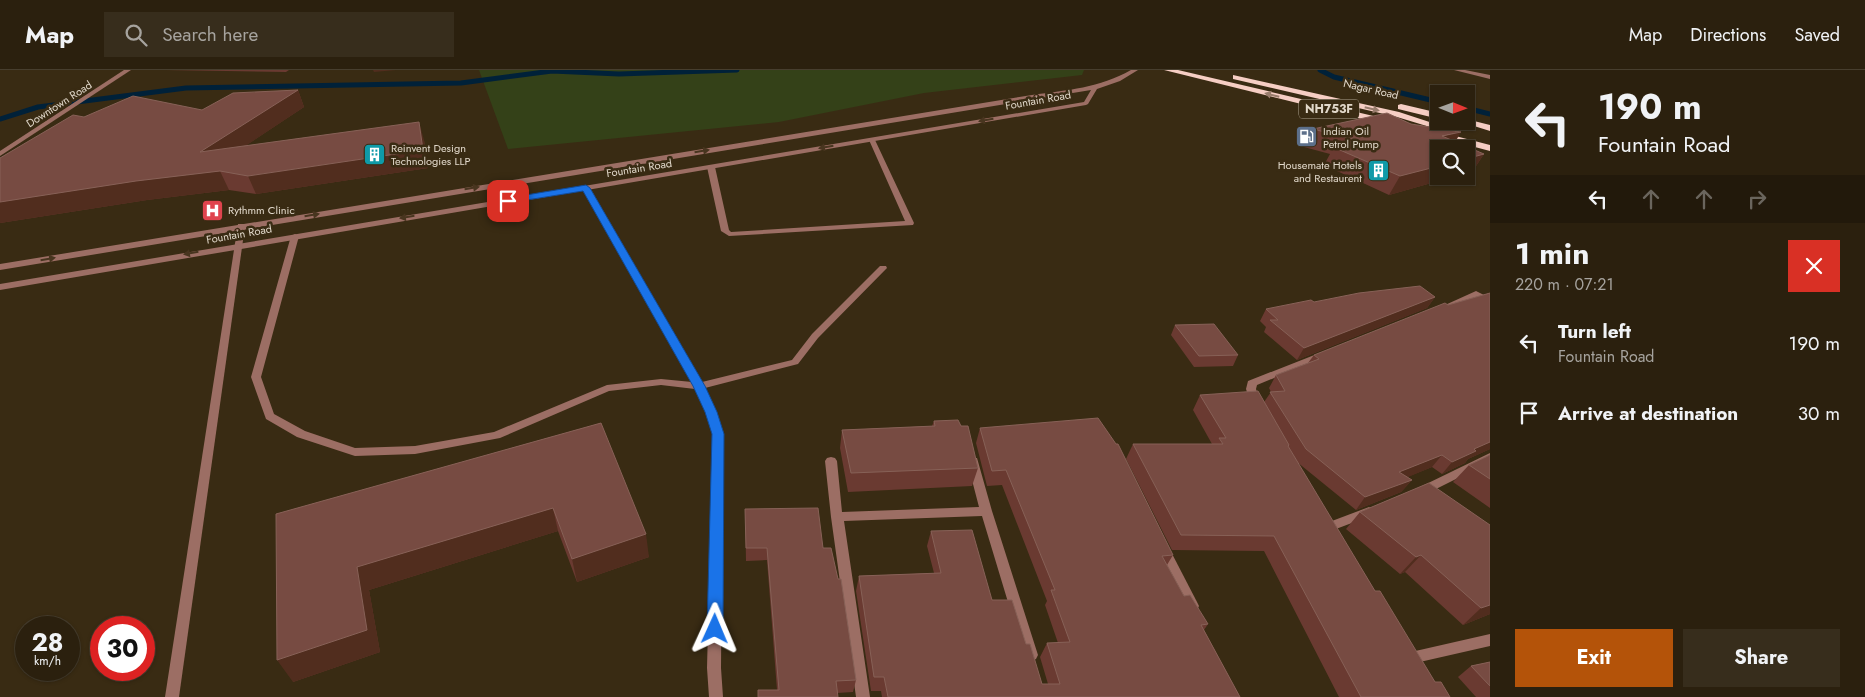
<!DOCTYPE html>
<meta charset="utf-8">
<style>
:root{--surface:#2b200e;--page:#372d1c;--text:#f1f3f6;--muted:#a6a39e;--line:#473e2e;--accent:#b45309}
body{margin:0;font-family:Jost,sans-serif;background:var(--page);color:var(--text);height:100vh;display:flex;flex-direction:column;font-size:19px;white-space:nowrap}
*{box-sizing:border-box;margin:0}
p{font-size:16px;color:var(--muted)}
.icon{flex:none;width:28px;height:28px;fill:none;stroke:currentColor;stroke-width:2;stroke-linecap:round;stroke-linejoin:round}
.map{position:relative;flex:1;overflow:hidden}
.panel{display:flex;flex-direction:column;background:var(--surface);width:375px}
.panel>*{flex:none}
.hud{background:#2b200e;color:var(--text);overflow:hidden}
.needle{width:32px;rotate:91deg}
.buttons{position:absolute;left:1430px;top:15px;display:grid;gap:10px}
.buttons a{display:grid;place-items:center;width:45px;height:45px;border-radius:0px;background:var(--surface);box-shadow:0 1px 4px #0004,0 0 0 1px var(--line);font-size:25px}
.speed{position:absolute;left:15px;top:546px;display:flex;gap:10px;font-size:25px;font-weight:700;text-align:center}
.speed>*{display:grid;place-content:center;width:65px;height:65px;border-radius:50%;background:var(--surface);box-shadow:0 1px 4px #0004,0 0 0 1px var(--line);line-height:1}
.speed small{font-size:12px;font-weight:400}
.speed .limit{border:8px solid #d22;background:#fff;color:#111}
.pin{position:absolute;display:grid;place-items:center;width:42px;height:42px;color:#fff;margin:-21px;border-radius:10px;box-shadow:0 2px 8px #0006}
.me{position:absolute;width:55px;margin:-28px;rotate:1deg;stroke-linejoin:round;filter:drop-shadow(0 0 4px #0008)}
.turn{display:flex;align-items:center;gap:18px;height:105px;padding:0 25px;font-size:22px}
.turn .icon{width:65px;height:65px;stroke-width:2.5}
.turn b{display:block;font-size:35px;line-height:42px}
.lanes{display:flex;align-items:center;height:48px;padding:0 25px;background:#0003;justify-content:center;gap:25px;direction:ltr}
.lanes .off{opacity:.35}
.round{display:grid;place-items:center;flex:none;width:52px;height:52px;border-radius:0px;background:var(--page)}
.headline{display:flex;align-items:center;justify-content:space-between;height:85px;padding:0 25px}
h1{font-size:30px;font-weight:700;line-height:38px}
.button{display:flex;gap:10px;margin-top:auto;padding:10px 25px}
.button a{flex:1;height:58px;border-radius:0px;background:var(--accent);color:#fff;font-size:20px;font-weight:700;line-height:58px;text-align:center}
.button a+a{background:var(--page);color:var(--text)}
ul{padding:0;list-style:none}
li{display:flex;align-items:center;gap:15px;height:70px;padding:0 25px}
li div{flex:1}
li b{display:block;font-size:19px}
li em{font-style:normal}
header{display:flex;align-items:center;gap:30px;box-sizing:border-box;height:70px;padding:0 25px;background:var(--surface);border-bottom:1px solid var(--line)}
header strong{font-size:24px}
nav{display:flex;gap:28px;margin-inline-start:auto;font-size:18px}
.search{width:350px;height:45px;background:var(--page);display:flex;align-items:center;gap:12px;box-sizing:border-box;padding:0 18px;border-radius:0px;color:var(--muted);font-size:19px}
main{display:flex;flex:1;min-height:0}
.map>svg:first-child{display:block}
.green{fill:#344118}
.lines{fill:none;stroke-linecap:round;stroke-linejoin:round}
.stream{stroke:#002139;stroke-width:5}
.minor{fill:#9c6e64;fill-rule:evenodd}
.tertiary{fill:#9c6e64;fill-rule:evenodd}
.trunk{fill:#f6cec4;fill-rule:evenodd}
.wall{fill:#6a3a31}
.shaded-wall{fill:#512d1e}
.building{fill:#774b42;stroke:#876157}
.oneway{fill:#987c6c}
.oneway2{fill:#48351f}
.route{fill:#1a73e8;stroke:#114b97}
.labels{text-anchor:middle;stroke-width:5;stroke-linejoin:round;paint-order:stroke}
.far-street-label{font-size:11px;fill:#e1d8ca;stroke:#392b13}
.far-poi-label{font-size:11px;fill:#e1d8ca;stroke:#392b13;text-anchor:start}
.shield{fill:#392b13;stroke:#afa493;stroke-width:1}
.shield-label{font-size:12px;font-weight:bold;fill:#e1d8ca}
</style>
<header>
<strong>Map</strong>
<div class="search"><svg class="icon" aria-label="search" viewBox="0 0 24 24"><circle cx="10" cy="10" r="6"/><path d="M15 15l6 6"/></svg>Search here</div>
<nav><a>Map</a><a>Directions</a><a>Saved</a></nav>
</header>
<main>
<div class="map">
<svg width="1490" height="627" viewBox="0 0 1490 627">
<rect width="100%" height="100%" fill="#392b13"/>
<path class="green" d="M479,0H1084L1082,5L924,23L779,52L508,79Z"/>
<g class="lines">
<g class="stream">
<path d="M1320,0L1334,7L1439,32"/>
<path d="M1466,38L1490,44"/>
<path d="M0,49L38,37L186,18L461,13L552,1L619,4L737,0"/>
</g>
<g class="minor">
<path d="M124,0H131L0,86V81Z"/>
<path d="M1454,0H1465L1490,5V9Z"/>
<path d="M872,68L875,70L914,153L913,155L729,166L721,161L707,97L711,95L715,97L729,160L731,162L905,151L869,70Z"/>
<path d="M583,116L590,118L702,312L792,290L812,264L880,196H886L887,198L818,268L798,294L705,318L716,342L723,365L721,598L723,627H709L707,598L713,365L706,342L695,319L661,315L609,321L500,368L415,384L355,386L297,367L266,349L251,307L291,166L295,164L299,166L261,307L274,344L305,361L355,378L415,376L494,362L607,315L661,309L692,312L582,118Z"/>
<path d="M238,154H244L245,156L179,627H165Z"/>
<path d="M1476,221L1490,228V234L1476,227L1441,242H1435L1434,240Z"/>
<path d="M1322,282L1327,285L1325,287L1257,315L1256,319L1260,332L1255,336L1251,334L1246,319L1248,311Z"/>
<path d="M1490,383V392L1426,424L1422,425L1418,424L1416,421L1418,418Z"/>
<path d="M831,387L835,388L837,391L842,442L979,437L967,391L969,388H977L992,441L1038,585L1036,589L1031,591L1026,589L1024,585L982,446L844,451L870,627H856L831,447L825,391L827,388Z"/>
<path d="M1369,437L1373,439L1375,442L1373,445L1328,462L1324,460L1322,457L1324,454Z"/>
<path d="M1164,475L1168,476L1197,532L1199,536L1197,540L1192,542L1187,540L1158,480L1160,476Z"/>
<path d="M1490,564V576L1411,594L1406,592L1404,588L1406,584L1411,582Z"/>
</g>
<path class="tertiary" d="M1131,0H1138L1120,11L1097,19L1088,34L1086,35L0,220V214L1084,32L1091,20L0,200V194L1032,25C1068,20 1099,18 1131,0Z"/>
<g class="trunk">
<path d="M1164,0H1178L1382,48L1386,51L1382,54Z"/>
<path d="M1233,5L1399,42L1457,61L1453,64L1397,47L1233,9Z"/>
<path d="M1401,34L1439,43V49L1398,39V35Z"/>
<path d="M1466,49L1490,55V61L1458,51H1466Z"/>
<path d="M1440,62L1490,75V81L1437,67L1435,65Z"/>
</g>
</g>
<g class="wall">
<path d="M165,0H289L286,2Z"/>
<path d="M298,20L304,37L245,76L424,70L428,98L256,124L229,120L147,130L0,153V88L84,47L202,40Z"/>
<path d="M1313,59L1455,72L1484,84L1472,102L1466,104V79L1439,106H1456L1389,125L1324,95L1330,84L1304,77Z"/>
<path d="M1490,223V379L1468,389L1465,393L1442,404L1432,397L1407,407L1412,410L1401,422L1356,440L1297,392L1288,377L1375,521L1435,612L1450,627H1339L1264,481L1172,480L1126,389L1133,374H1212L1193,340L1200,325L1264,332L1271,322L1269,318L1276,305L1308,293L1314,285L1448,235Z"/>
<path d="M1435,227L1427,238L1297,290L1264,262L1266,257L1260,251L1266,239L1314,232Z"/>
<path d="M1175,255L1238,285L1233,296L1194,297L1171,265Z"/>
<path d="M934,351L978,398L972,416L848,422L840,378L842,360L932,356Z"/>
<path d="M601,353L649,487L577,512L558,461L369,520L380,582L293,612L276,444Z"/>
<path d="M980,358L1173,485L1167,495L1184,526L1208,554L1204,560L1240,627H882L881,621H871L856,521L859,506L934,503L927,476L931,461L992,530L1026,574L1042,614H1048L1040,587L1047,573H1058L1045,535L1047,531L1002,415L987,416L976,373Z"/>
<path d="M1490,385V438L1453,412L1469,395Z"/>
<path d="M1429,413L1490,544L1463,555L1405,502L1400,504L1346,459L1360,442Z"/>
<path d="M745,439L823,478L856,610L853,622L837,623L838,627H758V620H777L767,490L746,491Z"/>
<path d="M1490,592V627H1476L1458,607L1471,596Z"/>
</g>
<g class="shaded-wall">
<path d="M373,0H396L374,2Z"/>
<path d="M298,20L304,37L208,101L200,82Z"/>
<path d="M419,52L424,70L428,98L256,124L248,106Z"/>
<path d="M1461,62L1451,79L1442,66Z"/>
<path d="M1484,84L1472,102L1466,104V89Z"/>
<path d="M1439,96V106H1456L1389,125L1400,106Z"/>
<path d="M220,101L229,120L147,130L0,153V132L136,111Z"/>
<path d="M1435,227L1427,238L1297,290L1304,278Z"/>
<path d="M1490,372V379L1468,389L1465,393L1442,404L1452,392L1474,379Z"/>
<path d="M1442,385L1432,397L1389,415L1399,402Z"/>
<path d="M1412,410L1401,422L1356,440L1365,427Z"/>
<path d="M553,438L558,461L369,520L380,582L293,612L277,590L357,497Z"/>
<path d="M646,464L649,487L577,512L572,489Z"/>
<path d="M1421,485L1405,502L1400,504L1416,487Z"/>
<path d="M1490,535V544L1463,555L1481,538Z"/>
</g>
<g class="building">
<path d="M298,20L200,82L419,52L423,80L248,106L220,101L136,111L0,132V88L73,45L84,47L133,26L202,40L233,23Z"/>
<path d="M1387,43L1411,54L1461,62L1442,66L1484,84L1466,89V79H1439V96L1400,106L1333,77L1356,70L1313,59Z"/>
<path d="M1420,216L1435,227L1304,278L1270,250H1278L1266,239L1311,230L1314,232L1359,223Z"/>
<path d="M1490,223V372L1474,379L1476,381L1452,392L1442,385L1399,402L1412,410L1365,427L1306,379L1270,322L1285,321L1276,305L1319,289L1314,285L1445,233L1448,235Z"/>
<path d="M1214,254L1238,285L1199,286L1175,255Z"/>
<path d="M1258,321L1289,375L1288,376L1375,521H1380L1435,612H1441L1450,627H1361L1274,466L1181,465L1133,374H1223L1219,368H1226L1200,325Z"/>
<path d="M1098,348L1116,374H1118L1173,485L1162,486L1184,526L1190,525L1208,554L1201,555L1240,627H888L884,607H874L859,506L941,503L931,461L972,460L992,530H1012L1026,574H1030L1042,614H1060L1047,573L1070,572L1051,520H1055L1006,400L992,401L980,358Z"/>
<path d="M958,350L961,356H968L978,398L851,403L842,360L935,356L934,351Z"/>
<path d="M601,353L646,464L572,489L553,438L357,497L367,560L277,590L276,444Z"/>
<path d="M1490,385V409L1469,395Z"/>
<path d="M1429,413L1490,455V535L1481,538L1421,485L1416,487L1360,442Z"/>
<path d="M818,438L823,478H831L838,509H841L856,610L836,611L838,627H758V620H779L767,478H746L745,439Z"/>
<path d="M1490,592V616L1471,596Z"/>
</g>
<defs><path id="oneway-solid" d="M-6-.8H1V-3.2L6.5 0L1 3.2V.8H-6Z" transform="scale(1.25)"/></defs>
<g class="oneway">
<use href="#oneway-solid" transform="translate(1272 25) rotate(-166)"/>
<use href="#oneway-solid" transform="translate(1372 39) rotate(13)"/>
</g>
<g class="oneway2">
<use href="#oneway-solid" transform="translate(986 50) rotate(170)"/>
<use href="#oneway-solid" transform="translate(826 77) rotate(170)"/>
<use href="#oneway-solid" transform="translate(702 81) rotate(-9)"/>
<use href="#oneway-solid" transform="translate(472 118) rotate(-9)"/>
<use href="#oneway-solid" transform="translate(312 145) rotate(-9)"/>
<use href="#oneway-solid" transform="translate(407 147) rotate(171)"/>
<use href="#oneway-solid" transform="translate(191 183) rotate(170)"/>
<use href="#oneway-solid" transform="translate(48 189) rotate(-10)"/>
</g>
<path class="route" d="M586,115L590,118L705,316L717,342L724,364L723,559L720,564L715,566L710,564L707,559L712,364L705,342L693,316L583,121L508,133L504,131L508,128Z"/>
<defs>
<symbol id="fuel-square" viewBox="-11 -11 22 22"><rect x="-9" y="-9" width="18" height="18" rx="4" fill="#5c6f8a" stroke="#392b13"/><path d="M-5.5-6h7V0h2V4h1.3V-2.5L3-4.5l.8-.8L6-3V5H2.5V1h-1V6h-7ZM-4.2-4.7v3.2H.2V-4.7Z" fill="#fff"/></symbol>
<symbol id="building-square" viewBox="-11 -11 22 22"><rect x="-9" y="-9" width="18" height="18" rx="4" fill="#0f9aa8" stroke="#392b13"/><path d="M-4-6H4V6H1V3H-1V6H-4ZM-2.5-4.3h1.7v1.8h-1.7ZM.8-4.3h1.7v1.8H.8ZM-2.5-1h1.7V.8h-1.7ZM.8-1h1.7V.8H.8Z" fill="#fff"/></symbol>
<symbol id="hospital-square" viewBox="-11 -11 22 22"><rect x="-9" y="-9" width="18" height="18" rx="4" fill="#e0444e" stroke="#392b13"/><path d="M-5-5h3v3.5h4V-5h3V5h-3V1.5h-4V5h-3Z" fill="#fff"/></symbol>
</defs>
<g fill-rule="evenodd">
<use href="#fuel-square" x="1294" y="54" width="25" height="25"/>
<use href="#building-square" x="362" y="72" width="25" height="25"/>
<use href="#building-square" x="1366" y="88" width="25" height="25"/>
<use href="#hospital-square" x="200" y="128" width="25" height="25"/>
</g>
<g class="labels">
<g class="far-street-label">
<text transform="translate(1371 19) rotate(13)" y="4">Nagar Road</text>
<text transform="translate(1038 30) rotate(-10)" y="4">Fountain Road</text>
<text transform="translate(59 34) rotate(-33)" y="4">Downtown Road</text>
<text transform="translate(639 98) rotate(-9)" y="4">Fountain Road</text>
<text transform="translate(239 164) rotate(-10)" y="4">Fountain Road</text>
</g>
<g class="far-poi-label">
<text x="1323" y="65">Indian Oil<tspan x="1323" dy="13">Petrol Pump</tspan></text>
<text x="391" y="82">Reinvent Design<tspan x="391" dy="13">Technologies LLP</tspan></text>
<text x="1362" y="99" text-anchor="end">Housemate Hotels<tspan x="1362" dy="13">and Restaurent</tspan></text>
<text x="228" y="144">Rythmm Clinic</text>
</g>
<rect class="shield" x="1299" y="29.5" width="60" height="19" rx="4"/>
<g class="shield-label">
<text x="1329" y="43">NH753F</text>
</g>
</g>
</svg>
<div class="buttons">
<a><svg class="needle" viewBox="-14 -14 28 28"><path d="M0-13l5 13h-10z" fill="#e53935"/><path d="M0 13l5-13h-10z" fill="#a6a39e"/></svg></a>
<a><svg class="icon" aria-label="search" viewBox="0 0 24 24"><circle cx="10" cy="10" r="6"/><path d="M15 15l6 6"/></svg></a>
</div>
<div class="speed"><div>28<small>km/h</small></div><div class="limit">30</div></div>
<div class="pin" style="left:508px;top:131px;background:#d93025"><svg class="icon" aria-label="arrive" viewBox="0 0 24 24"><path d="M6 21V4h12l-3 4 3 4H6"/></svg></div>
<svg class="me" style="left:715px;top:559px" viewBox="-20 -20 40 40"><path d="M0-17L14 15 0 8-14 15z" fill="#1a73e8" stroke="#fff" stroke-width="4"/></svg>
</div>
<section class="panel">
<div class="hud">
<div class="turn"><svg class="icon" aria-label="left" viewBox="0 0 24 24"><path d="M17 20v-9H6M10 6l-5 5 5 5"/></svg><div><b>190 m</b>Fountain Road</div></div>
<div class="lanes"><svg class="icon" aria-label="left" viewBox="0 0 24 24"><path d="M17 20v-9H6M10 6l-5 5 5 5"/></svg><svg class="icon off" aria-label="ahead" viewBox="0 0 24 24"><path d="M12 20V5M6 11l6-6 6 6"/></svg><svg class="icon off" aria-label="ahead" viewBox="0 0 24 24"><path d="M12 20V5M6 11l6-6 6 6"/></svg><svg class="icon off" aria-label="right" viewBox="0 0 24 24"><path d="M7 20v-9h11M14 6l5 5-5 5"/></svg></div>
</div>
<div class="headline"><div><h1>1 min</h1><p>220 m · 07:21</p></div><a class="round" style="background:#d93025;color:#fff"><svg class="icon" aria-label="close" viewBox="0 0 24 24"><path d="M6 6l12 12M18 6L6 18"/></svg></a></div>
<ul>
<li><svg class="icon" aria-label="left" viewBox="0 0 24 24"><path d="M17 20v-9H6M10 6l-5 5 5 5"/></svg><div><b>Turn left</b><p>Fountain Road</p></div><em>190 m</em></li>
<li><svg class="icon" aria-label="arrive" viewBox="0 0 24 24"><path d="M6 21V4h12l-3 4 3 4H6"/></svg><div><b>Arrive at destination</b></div><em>30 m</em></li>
</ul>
<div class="button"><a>Exit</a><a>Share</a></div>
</section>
</main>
